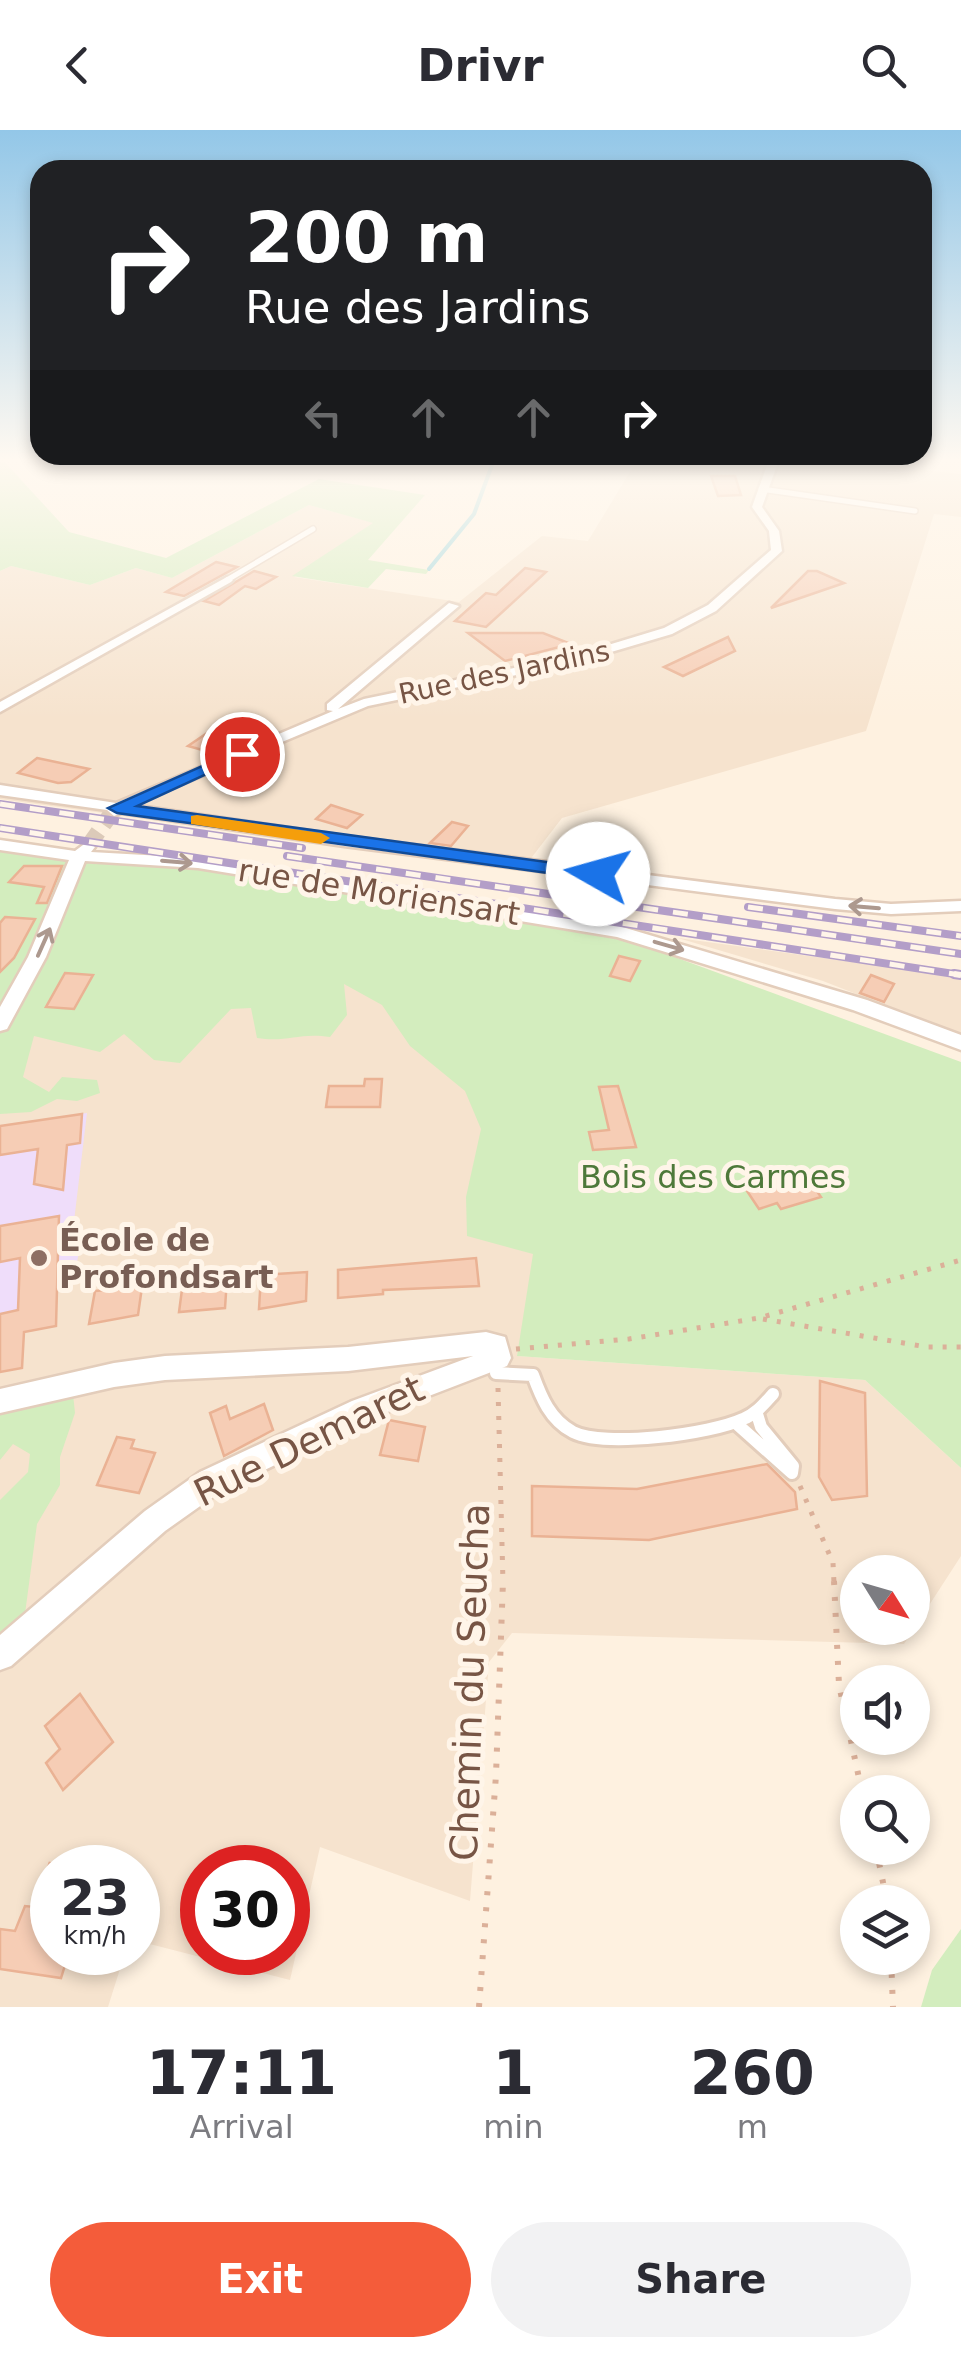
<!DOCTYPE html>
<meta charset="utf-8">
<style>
:root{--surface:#fff;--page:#f2f2f3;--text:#2b2b33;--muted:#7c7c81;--accent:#f45c3a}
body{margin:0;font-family:"DejaVu Sans",sans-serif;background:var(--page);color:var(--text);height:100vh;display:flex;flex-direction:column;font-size:38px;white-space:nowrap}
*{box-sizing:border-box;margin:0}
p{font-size:32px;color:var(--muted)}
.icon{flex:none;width:55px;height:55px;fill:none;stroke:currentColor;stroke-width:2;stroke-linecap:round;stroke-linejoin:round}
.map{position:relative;height:1877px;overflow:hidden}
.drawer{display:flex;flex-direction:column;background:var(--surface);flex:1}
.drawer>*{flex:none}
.hud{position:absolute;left:30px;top:30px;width:902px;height:305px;border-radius:30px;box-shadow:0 5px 15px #0003;background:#202124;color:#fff;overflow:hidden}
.needle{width:65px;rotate:127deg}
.fabs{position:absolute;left:840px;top:1425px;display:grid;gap:20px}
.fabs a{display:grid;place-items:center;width:90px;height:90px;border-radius:50%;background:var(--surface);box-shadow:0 5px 15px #0003;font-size:50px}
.speed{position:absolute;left:30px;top:1715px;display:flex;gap:20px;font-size:50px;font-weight:700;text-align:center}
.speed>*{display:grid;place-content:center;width:130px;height:130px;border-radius:50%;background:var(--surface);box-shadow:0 5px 15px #0003;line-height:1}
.speed small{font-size:25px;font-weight:400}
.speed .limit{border:15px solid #d22;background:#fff;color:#111}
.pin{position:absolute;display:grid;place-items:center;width:85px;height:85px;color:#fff;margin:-42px;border:5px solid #fff;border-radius:50%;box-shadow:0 2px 10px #0007}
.me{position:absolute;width:110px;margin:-55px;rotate:277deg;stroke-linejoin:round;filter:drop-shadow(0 0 8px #0008)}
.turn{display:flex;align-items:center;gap:35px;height:210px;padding:0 50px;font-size:45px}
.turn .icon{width:130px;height:130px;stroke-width:2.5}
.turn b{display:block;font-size:70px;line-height:85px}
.lanes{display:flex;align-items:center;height:95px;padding:0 50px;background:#0003;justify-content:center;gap:50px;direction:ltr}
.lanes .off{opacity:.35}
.eta{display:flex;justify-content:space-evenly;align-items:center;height:170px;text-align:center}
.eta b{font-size:60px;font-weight:700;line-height:70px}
.button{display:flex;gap:20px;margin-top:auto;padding:20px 50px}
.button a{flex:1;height:115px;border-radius:60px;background:var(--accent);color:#fff;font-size:40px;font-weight:700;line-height:115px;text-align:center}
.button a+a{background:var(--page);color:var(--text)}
header{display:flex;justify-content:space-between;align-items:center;height:130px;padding:0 50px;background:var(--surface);font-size:45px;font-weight:700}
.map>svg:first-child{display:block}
.residential{fill:#f6e3ce;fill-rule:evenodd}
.education{fill:#efddfa}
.green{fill:#d3edbe}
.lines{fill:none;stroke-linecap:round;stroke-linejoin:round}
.stream{stroke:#99d4dc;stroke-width:4}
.building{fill:#f6cdb5;stroke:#eab294;stroke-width:2.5}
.street-tunnel{stroke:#dccab9;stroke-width:16;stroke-dasharray:16 9;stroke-linecap:butt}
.lane-far1-casing{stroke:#e3cdbb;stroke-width:8}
.lane-casing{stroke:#e3cdbb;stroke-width:18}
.street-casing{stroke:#e3cdbb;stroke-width:5}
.path-far1{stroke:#dbb099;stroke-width:5;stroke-dasharray:4 10;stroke-linecap:butt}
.path{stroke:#dbb099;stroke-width:6;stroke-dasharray:4 12;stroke-linecap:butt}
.lane-far1{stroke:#fff;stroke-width:5}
.lane{stroke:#fff;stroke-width:12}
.street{fill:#fff;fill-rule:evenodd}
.rail-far1-casing{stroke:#b39ec8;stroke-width:8}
.rail-casing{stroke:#b39ec8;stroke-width:10}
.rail-far1{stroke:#fff5e9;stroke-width:5;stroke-dasharray:15;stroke-linecap:butt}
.rail{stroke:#fff5e9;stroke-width:6;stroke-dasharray:19;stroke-linecap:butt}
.oneway{stroke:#ad998f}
.route{fill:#1a73e8;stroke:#114b97;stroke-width:2.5}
.slow{fill:#f59e0b}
.education-dot{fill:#8d6e63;stroke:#fff5e9;stroke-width:4}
.labels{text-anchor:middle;stroke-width:10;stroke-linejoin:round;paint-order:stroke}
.far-street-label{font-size:28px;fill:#775545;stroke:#fff5e9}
.street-label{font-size:32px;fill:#775545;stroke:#fff5e9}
.park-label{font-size:32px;fill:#4e793a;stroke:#fff5e9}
.education-label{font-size:32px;font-weight:bold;fill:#785e54;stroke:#fff5e9;text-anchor:start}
.near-street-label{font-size:38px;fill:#775545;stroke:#fff5e9}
</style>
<header><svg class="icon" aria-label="back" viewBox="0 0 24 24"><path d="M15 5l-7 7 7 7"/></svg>Drivr<svg class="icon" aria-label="search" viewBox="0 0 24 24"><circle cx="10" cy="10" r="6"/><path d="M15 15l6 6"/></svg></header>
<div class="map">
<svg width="961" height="1877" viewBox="0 0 961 1877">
<rect width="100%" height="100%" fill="#fef1e0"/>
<g class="residential">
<path d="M639,327H801L961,344V387L934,384L866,601L562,688L522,740L0,669V441L11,436L90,455L136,438L172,448L309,375L374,393L294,447L459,472L542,406L588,411Z"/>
<path d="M0,723L659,822L517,1226L865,1250L961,1338V1426L904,1514L512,1503L489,1532L470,1771L320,1717L290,1850L138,1811V1738H52V1822L125,1823L108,1877H0ZM858,1442H912V1498H858ZM202,1738H288V1822H202Z"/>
<path d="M678,808L961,847V905L823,851Z"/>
</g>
<path class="education" d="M87,983L72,1108L82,1107L74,1147L57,1151L56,1196L24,1202L22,1238L0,1242V996Z"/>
<g class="green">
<path d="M0,327L69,402L166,428L319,349L425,365L368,430L429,440L426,444L386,439L368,458L292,446L373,393L309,375L172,448L136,438L90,455L11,436L0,441Z"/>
<path d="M0,711L215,739L609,803L961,932V1338L865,1250L517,1226L533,1124L467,1106L466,1067L481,999L465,961L410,916L382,875L344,854L347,885L330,907C299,902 287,913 257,908L251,878L231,879L180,933L154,930L124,904L100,922L34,906L23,947L49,962L62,947L97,950L100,963L77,971L57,969L31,982L0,984Z"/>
<path d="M72,1254L75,1283L60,1327V1355L37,1394L22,1506L0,1525V1370L28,1342L30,1324L13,1314L0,1330V1271Z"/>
<path d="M961,1799V1877H921L932,1840Z"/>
</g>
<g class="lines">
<path class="stream" d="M429,439L474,384L495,327"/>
</g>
<g class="building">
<path d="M711,346H735L741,365L718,366Z"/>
<path d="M216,432L237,437L184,466L166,462Z"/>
<path d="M525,438L546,442L486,497L455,491L486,463L496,465Z"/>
<path d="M254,441L276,447L256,459L245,456L219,475L204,471Z"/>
<path d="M808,441H817L844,453L771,478Z"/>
<path d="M468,503H543L571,514L505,531Z"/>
<path d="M728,507L735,521L683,546L664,537Z"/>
<path d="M229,588L266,596L244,615L220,625L188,616Z"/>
<path d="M37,628L89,639L71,652L58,653L18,643Z"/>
<path d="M331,675L362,685L347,698L316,689Z"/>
<path d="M452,692L468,696L451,716L430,713Z"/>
<path d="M24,736H62L47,773H37L44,757L9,752Z"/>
<path d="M5,787L35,789L14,828L0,842V793Z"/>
<path d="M619,826L640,831L630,851L610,846Z"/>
<path d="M65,843L93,845L74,879L46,877Z"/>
<path d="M871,845L894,854L884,872L860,863Z"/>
<path d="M365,949H382L380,977H326L329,956H364Z"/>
<path d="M618,956L636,1017L593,1020L589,1002L609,1000L599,957Z"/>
<path d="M82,984L80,1013L67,1015L63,1060L34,1054L38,1019L0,1025V996Z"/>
<path d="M800,1037L821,1067L781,1079L777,1073L759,1079L743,1055L751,1043L778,1039L782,1043Z"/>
<path d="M59,1086L56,1196L24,1202L22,1238L0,1242V1184L18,1180L20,1128L0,1132V1096Z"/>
<path d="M476,1128L479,1156L383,1160V1164L338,1168V1140Z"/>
<path d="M307,1142L306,1171L259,1179L261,1145Z"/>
<path d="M227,1148L225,1178L179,1182L183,1152Z"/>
<path d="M142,1157L138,1185L89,1194L95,1161Z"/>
<path d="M820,1251L865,1263L867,1366L832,1370L819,1347Z"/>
<path d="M264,1274L273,1300L224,1326L210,1283L226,1276L230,1289Z"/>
<path d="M389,1290L425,1297L418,1331L380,1325Z"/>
<path d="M117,1307L134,1310L131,1318L155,1323L139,1363L97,1355Z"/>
<path d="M767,1334L795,1362L797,1379L649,1410L532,1406V1356L637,1359Z"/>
<path d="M80,1564L113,1612L63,1660L46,1633L60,1619L45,1596Z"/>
<path d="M50,1732L52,1822H69L61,1848L0,1839V1799L15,1801L25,1776L34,1777Z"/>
</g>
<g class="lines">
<path class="street-tunnel" d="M89,715L111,684"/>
<defs>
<g id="lane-far1">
<path d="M761,359L915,381"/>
<path d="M227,450L313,399"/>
</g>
<g id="lane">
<path d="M496,1243L533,1245C541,1267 550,1290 573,1302C604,1318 711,1304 743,1289C756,1284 764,1274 773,1264"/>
<path d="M738,1295L792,1343L793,1336L761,1297L757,1284"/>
</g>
<g id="street">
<path d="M770,327H780L762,377L779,401L782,421L716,481L672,504L574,533L368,576L132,675L344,706L835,769L891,774L961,771V781L891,784L835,779L344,716L122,683L114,686L107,680L0,665V655L116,673L333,581L327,580V574L449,473L459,476L338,579L364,569L572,526L664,498L708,475L771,420L769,401L752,377Z"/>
<path d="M227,447L233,450L231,452L0,582V572Z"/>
<path d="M0,710L75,721L87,712L95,717L91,722L198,728L619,796L867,870L961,905V920L853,880L617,807L198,738L85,731L46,827L7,899L0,901V877L28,827L69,730L0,720Z"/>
<path d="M486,1202L505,1207L511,1228L507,1236L369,1289L220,1362L165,1401L11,1536L0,1540V1505L145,1381L200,1342L352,1271L473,1226L348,1241L165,1250L114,1257L0,1283V1259L114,1233L165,1226L348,1217Z"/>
</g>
</defs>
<use href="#lane-far1" class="lane-far1-casing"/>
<use href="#lane" class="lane-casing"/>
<use href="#street" class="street-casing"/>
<g class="path-far1">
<path d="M763,1189L927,1217H961"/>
<path d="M516,1219L629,1209L759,1188L961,1130"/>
<path d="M498,1258L503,1453"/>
<path d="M800,1356L833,1433L834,1453"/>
</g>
<g class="path">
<path d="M834,1451L839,1555L862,1662"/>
<path d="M876,1718L887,1772"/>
<path d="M891,1828L893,1877"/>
<path d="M479,1877L496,1645L503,1451"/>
</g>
<use href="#lane-far1" class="lane-far1"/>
<use href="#lane" class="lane"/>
<use href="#street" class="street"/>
<defs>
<g id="rail-far1">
<path d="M0,674L302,718"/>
<path d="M0,698L961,845"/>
<path d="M287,726L961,824"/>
<path d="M748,777L961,806"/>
</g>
<path id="rail" d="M954,844L961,845"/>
</defs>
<use href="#rail-far1" class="rail-far1-casing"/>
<use href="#rail" class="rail-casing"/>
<use href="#rail-far1" class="rail-far1"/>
<use href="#rail" class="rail"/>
</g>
<defs><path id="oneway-shaft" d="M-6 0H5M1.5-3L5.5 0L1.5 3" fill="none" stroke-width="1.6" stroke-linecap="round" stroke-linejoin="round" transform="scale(2.5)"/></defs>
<g class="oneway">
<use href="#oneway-shaft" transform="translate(177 732) rotate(5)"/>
<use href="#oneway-shaft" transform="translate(864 777) rotate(-175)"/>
<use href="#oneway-shaft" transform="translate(44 812) rotate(-66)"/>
<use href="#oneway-shaft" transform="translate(669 816) rotate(16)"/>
</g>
<linearGradient id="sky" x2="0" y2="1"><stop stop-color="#93c7e8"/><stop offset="0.56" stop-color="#fff9f1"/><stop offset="1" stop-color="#fff9f1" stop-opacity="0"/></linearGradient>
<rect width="961" height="589" fill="url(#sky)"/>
<path class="route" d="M236,621L250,624L137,676L598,739L608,744L598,750L117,683L108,678Z"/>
<path class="slow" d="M197,685L321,703L330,708L321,714L191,694V686Z"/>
<circle class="education-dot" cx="39" cy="1128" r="10"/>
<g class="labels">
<g class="far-street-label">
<text transform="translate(504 542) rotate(-12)" y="10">Rue des Jardins</text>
</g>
<g class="street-label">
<text transform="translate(379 762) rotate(9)" y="11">rue de Moriensart</text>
</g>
<g class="park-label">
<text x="713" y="1058">Bois des Carmes</text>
</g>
<g class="education-label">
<text x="59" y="1121">École de<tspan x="59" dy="37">Profondsart</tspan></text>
</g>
<g class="near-street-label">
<text transform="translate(309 1311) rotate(-26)" y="13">Rue Demaret</text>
<text transform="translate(470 1552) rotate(-88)" y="13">Chemin du Seucha</text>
</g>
</g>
</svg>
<div class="fabs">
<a><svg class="needle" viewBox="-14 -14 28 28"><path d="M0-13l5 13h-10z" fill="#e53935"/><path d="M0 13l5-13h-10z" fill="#7c7c81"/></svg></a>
<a><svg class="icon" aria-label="sound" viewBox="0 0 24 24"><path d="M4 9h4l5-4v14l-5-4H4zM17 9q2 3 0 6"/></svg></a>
<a><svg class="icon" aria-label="search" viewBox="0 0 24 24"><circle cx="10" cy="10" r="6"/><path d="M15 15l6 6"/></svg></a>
<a><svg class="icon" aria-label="layers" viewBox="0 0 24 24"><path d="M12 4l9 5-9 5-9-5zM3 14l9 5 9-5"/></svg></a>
</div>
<div class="speed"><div>23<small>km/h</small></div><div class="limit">30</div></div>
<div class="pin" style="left:242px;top:624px;background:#d93025"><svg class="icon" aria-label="arrive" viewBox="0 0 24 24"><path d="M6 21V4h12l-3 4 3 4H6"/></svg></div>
<svg class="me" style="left:598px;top:744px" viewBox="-20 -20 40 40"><circle r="19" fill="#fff"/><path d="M0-13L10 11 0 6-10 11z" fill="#1a73e8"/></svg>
<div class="hud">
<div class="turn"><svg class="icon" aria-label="right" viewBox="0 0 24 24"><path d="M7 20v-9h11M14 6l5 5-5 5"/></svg><div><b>200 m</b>Rue des Jardins</div></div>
<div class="lanes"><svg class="icon off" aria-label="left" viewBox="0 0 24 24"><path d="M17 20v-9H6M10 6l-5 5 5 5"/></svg><svg class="icon off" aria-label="ahead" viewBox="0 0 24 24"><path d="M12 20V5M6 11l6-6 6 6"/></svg><svg class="icon off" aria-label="ahead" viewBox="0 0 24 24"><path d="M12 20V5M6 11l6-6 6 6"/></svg><svg class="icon" aria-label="right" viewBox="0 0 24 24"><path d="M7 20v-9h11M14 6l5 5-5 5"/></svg></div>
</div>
</div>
<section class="drawer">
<div class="eta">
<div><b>17:11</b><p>Arrival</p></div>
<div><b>1</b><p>min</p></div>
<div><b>260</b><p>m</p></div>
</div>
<div class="button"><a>Exit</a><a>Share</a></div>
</section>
